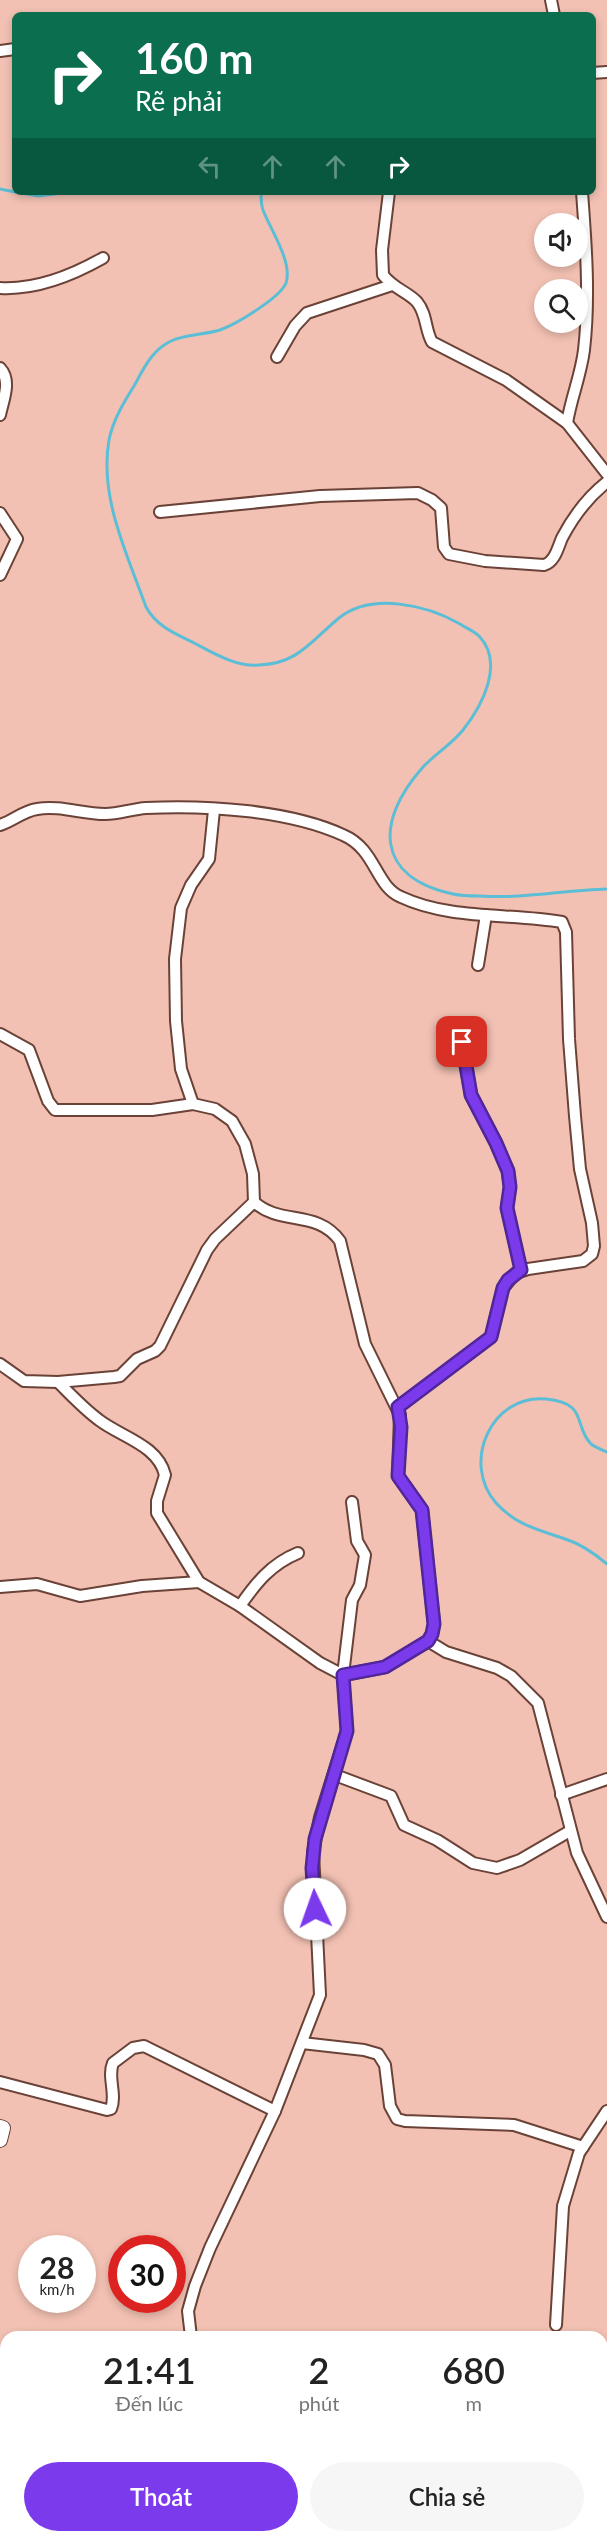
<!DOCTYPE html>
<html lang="vi">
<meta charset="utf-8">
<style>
:root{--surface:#fff;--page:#f6f6f6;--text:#222;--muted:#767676;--accent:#7c3aed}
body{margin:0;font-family:Lato,sans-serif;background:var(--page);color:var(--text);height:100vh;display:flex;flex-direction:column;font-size:22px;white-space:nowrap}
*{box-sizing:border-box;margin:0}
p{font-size:20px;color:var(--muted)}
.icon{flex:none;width:33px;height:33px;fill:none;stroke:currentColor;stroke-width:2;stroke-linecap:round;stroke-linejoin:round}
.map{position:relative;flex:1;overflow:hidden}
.side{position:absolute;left:0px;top:2331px;width:608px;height:212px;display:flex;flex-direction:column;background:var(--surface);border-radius:18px 18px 0 0;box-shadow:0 3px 9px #0003}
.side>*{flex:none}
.banner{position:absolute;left:12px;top:12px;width:584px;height:183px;border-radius:9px;box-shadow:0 3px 9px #0003;background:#0b6e4f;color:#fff;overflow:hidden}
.tools{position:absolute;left:534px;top:213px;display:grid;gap:12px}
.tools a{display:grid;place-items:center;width:54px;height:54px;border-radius:50%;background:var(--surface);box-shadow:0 3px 9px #0003;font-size:30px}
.speed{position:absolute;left:18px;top:2235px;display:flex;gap:12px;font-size:30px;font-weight:700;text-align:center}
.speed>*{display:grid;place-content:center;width:78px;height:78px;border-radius:50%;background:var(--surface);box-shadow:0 3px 9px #0003;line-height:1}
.speed small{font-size:15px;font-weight:400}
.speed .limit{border:9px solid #d22;background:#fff;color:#111}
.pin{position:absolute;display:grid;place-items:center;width:51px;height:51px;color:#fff;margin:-26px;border-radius:12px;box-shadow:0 3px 9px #0006}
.me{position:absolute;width:66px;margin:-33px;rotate:357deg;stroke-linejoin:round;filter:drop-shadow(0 0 4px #0008)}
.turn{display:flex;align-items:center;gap:21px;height:126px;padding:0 24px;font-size:27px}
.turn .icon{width:78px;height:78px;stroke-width:2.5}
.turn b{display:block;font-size:42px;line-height:51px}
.lanes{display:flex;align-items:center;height:57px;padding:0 24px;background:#0003;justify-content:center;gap:30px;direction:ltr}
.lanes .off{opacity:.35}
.eta{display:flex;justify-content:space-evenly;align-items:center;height:102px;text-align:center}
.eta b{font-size:36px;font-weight:600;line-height:42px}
.button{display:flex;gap:12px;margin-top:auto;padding:12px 24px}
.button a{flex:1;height:69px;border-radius:36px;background:var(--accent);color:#fff;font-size:24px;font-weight:600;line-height:69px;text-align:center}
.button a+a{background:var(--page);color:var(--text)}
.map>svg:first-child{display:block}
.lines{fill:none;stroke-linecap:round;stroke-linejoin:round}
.stream{stroke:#5bbed6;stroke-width:3}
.minor-casing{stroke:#6a4237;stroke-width:14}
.major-casing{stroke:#6a4237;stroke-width:16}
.minor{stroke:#fff;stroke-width:10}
.major{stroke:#fff;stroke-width:14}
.route-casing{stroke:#51269a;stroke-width:15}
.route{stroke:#7c3aed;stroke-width:10}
</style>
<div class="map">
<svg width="607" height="2542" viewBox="0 0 607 2542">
<rect width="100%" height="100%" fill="#f2c1b3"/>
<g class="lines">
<g class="stream">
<path d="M0,189L15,192"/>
<path d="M16,192L38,196L71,192"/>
<path d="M261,192C261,198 261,205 263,210C270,229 293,262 286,283C280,298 236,324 220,330C204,335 185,334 171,341C152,350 144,368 134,386C124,402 113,420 109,440C99,497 127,554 146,607C157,627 176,634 196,644C215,654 237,667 259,665C298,664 312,640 339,618C372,592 427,605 460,624C466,628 474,631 479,636C505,663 482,706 463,730C452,744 435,754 423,767C375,821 375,877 453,894C462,896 472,896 480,896C523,899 564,890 607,889"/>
<path d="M607,1452C602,1450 595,1447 591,1444C573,1426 589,1403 546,1399C491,1394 461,1463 496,1503C517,1526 540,1530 568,1540C583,1545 595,1554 607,1564"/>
</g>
<defs>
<g id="minor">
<path d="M551,0L554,15"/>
<path d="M0,51L15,49"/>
<path d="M592,73L607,72"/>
<path d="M389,192L382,250L383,275C394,289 408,292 417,302C427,314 425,330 432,342L506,380L567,423L607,474"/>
<path d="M0,288C35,290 73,275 103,258"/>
<path d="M277,357L295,326L307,313L392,285"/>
<path d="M0,368C12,381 3,400 0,415"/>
<path d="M567,423C571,398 581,375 584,350C590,298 586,245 582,192"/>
<path d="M160,512L320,496L418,493L432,500L441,508L444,547L449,554L485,561L544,565C555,562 558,547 562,538C573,517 588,497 607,482"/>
<path d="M0,513L17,539L0,575"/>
<path d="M0,825C13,821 23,811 37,809C60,805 82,814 105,814C119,814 132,809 146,808C205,805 289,810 343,835C376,849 375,886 401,897C450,920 510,913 562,922L566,932L569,1039L575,1116L580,1169L592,1223L594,1246L592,1254L583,1261L528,1269L516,1273L503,1288L491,1337L398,1407"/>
<path d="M478,965L486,915"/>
<path d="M0,1034L29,1050L48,1101L55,1110H152L193,1104L215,1109L232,1121L245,1144L253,1174L254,1202C280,1226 317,1209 340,1241L365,1344L400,1415L398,1476L422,1510L434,1624L432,1634L428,1641L385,1667L343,1675L347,1731L320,1817L313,1852L320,1995L275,2111L210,2248L195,2286L188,2311L191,2337"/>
<path d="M462,1043L471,1095L496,1143L508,1171L510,1187L507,1208L521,1270"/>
<path d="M193,1104L181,1069L176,1021L175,959L181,908L191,885L209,859L214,810"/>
<path d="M0,1364L24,1381L58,1382L114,1377L120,1376L137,1359L155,1351L160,1346L207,1250L215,1239L254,1202"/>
<path d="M58,1382C71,1395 84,1409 99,1420C121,1437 158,1445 165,1475L157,1501V1513L199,1582L240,1606L320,1663L343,1675L352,1600L360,1585L365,1555L357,1541L352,1502"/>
<path d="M0,1587L37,1584L80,1596L142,1586L199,1582"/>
<path d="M240,1606C256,1583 271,1564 298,1553"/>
<path d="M428,1641L446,1652L497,1668L511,1676L538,1703L577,1853L607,1917"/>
<path d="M335,1775L391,1796L404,1825L437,1840L473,1863L497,1868L520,1860L570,1831"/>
<path d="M561,1795L607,1779"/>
<path d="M302,2043L364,2050L378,2054L385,2065L390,2106L397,2119L405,2121L514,2125L583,2147"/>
<path d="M0,2082L107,2110L111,2109C117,2094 107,2077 113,2063L133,2048L144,2046L275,2111"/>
<path d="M556,2325L563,2206L579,2153L607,2111"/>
<path d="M0,2387L6,2386"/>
<path d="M252,2536L254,2542"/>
</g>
<path id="major" d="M0,2127L3,2128L0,2140"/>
</defs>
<use href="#minor" class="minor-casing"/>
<use href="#major" class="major-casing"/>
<use href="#minor" class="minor"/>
<use href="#major" class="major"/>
</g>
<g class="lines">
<defs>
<path id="route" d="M315,1909L312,1868L315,1839L347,1731L343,1675L385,1667L428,1641L432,1634L434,1624L422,1510L398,1476L401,1427L398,1407L491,1337L503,1288L508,1280L521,1270L507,1208L510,1187L508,1171L496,1143L471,1095L462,1042"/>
</defs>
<use href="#route" class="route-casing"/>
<use href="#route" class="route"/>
</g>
</svg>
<div class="tools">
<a><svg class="icon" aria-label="sound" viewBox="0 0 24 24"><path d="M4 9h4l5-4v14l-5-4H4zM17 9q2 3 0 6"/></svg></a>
<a><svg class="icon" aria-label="search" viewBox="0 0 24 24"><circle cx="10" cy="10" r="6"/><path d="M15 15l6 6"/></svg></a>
</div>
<div class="speed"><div>28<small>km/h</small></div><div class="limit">30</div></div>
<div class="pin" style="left:462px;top:1042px;background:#d93025"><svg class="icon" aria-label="arrive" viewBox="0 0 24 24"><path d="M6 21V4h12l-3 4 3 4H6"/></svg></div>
<svg class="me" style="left:315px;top:1909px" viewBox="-20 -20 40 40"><circle r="19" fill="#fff"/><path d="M0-13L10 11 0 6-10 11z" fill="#7c3aed"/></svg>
<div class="banner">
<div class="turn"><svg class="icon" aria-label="right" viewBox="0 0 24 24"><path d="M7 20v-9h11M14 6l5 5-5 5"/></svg><div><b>160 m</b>Rẽ phải</div></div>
<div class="lanes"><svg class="icon off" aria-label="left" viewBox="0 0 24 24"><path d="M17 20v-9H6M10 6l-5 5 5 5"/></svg><svg class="icon off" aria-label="ahead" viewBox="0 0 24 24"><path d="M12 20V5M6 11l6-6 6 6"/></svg><svg class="icon off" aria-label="ahead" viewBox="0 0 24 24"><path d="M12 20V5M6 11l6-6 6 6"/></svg><svg class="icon" aria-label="right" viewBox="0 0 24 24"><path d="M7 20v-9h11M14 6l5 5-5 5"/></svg></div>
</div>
<section class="side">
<div class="eta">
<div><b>21:41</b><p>Đến lúc</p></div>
<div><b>2</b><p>phút</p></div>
<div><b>680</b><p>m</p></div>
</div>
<div class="button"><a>Thoát</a><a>Chia sẻ</a></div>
</section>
</div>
